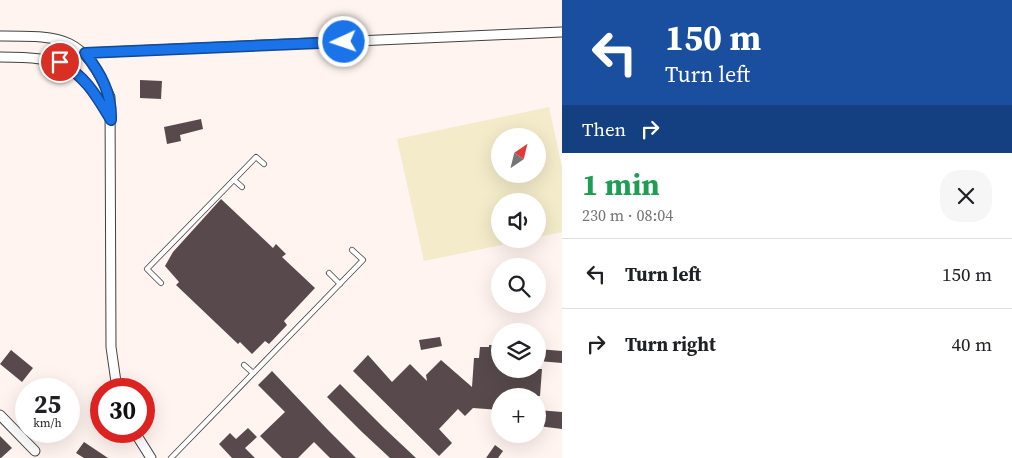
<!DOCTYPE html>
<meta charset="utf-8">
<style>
:root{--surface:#fff;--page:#f6f6f6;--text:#202124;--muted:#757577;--line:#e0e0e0}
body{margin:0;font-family:"Source Serif 4",serif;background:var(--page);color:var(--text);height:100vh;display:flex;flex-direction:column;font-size:19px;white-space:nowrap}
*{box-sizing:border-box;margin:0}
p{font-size:16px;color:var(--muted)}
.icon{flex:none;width:28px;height:28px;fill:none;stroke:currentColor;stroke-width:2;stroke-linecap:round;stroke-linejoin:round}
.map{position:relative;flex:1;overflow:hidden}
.drawer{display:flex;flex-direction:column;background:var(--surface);width:450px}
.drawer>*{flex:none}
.top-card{background:#1a4fa0;color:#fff;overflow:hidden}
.needle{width:32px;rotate:35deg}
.tools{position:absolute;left:491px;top:128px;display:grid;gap:10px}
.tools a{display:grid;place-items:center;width:55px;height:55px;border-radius:50%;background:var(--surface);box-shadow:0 5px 20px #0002;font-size:25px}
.speed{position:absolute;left:15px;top:378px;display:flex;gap:10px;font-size:25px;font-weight:700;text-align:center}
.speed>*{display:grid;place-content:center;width:65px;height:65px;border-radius:50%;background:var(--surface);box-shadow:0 5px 20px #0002;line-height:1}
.speed small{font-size:12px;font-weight:400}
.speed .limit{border:8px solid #d22;background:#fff;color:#111}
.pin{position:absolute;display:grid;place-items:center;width:42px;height:42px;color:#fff;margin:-21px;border:2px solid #fff;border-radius:50%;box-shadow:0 1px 5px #0007}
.me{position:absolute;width:55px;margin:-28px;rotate:267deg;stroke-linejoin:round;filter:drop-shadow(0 0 4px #0008)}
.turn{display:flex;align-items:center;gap:18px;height:105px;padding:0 20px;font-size:22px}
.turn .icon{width:65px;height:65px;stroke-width:2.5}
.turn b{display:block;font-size:35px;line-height:42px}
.then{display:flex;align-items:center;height:48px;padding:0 20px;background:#0003;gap:10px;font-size:19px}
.round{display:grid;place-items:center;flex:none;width:52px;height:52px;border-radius:20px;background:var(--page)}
.head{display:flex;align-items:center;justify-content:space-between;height:85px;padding:0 20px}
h1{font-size:30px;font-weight:700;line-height:38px;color:#1e9e55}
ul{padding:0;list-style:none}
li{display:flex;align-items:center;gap:15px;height:70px;padding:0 20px;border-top:1px solid var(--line)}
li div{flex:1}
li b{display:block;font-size:19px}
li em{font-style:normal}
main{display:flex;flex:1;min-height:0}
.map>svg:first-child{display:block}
.pitch{fill:#f3ebc9;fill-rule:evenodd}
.building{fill:#584a4c}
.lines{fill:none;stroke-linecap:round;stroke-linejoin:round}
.lane-casing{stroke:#414141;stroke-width:6}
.street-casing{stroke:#414141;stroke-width:11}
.lane{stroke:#fff;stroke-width:4.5}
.street{stroke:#fff;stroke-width:9}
.route-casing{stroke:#114b97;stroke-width:12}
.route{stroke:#1a73e8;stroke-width:9}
</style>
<main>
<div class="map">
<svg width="562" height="458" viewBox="0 0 562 458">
<rect width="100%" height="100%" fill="#fff4f0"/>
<path class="pitch" d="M549,107L562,167V232L538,237V201H500V239H530L424,261L397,139ZM500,136H538V174H500Z"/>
<g class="building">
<path d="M140,80L162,81L161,99L140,98Z"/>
<path d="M201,119L203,129L180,135L181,141L167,144L164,127Z"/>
<path d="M221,199L273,248L276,244L286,254L282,257L315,288L284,321L287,325L269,344L265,341L252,354L240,342L238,344L176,285L179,282L165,266L173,252Z"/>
<path d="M440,337L442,346L421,350L419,340Z"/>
<path d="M489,345H500V369H542L540,396H500V410L473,408L465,416L458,409L439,429L452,443L439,456L353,371L368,355L392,382L410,364L427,381L426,375L441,360L472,387L474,358H479L480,347H489Z"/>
<path d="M538,349L562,351V363L538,361Z"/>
<path d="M11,350L33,368L22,382L0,364Z"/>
<path d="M272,371L328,430L356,458H330L314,442L298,458H282L260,436L285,412L258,385Z"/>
<path d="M340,384L384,428L416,458H390L362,432L327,397Z"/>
<path d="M538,410L562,412V429L538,426Z"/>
<path d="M248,428L257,437L245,448L255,458H232L219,444L230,433L236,439Z"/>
<path d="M0,436L12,448L1,458H0Z"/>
<path d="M84,442L108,458H84L76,453Z"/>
<path d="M495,445L503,451L498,458H486Z"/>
</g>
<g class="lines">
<defs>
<g id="lane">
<path d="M234,180L242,187"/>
<path d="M329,273L340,284"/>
<path d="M161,283L147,269L256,157L264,164"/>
<path d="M244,365L253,373"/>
<path d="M171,458L363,260L352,250"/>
</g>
<g id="street">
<path d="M0,36C63,36 83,35 110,97L111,347L117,389"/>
<path d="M85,53L562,32"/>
<path d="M0,57C65,57 78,64 111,120"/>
<path d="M0,415L35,451"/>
<path d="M134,431L151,458"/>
</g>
</defs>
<use href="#lane" class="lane-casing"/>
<use href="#street" class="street-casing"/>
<use href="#lane" class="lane"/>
<use href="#street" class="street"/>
</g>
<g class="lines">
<defs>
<path id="route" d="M60,62C86,77 96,95 111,120C112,93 101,74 85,53L344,42"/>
</defs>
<use href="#route" class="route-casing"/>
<use href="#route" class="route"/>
</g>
</svg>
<div class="tools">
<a><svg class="needle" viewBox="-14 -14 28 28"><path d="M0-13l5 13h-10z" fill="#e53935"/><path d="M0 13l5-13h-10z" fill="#757577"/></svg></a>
<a><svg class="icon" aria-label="sound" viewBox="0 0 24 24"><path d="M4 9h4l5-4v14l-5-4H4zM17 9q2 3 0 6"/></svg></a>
<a><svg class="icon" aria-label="search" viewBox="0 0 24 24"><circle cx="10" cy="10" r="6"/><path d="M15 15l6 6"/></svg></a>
<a><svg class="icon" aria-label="layers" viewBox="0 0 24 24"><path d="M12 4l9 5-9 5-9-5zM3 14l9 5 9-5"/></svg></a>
<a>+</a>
</div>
<div class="speed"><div>25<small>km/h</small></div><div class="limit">30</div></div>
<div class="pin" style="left:60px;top:62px;background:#d93025"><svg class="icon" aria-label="arrive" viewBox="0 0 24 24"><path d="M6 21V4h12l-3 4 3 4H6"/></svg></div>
<svg class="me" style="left:344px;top:42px" viewBox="-20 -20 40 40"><circle r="17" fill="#1a73e8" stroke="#fff" stroke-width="3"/><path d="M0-11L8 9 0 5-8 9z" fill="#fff"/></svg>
</div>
<section class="drawer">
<div class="top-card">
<div class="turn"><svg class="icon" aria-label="left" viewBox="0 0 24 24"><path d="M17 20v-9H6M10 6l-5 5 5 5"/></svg><div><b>150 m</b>Turn left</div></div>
<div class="then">Then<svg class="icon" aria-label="right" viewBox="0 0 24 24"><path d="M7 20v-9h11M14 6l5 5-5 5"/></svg></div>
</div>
<div class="head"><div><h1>1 min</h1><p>230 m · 08:04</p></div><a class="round"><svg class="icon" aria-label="close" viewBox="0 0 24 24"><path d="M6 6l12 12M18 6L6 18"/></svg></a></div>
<ul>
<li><svg class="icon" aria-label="left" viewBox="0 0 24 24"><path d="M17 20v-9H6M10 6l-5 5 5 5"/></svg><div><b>Turn left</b></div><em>150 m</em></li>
<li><svg class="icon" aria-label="right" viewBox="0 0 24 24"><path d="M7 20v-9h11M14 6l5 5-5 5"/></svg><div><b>Turn right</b></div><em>40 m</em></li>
</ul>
</section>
</main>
